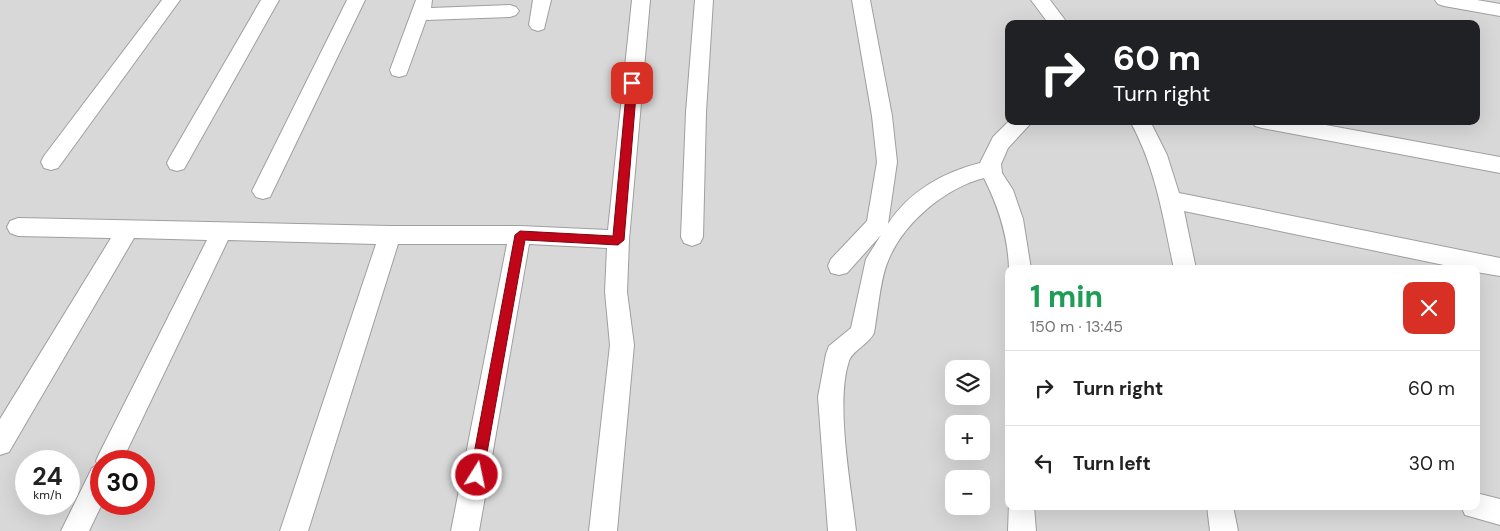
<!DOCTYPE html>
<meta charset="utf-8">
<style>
:root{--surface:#fff;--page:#f2f2f2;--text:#222;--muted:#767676;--line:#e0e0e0}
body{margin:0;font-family:"DM Sans",sans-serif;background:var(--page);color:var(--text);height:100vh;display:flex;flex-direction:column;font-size:19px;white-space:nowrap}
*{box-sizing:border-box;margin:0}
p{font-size:16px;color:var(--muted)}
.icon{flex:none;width:28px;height:28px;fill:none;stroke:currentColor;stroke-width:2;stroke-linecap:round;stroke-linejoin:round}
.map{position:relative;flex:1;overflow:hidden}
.panel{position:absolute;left:1005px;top:265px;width:475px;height:245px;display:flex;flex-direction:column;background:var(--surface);border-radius:10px;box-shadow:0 5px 20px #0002}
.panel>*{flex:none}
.top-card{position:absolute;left:1005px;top:20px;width:475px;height:105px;border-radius:10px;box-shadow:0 5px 20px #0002;background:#202124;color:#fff;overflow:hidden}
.controls{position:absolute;left:945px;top:360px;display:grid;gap:10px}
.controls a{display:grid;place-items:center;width:45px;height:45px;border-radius:10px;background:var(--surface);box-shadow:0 5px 20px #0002;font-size:25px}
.speed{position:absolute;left:15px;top:450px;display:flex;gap:10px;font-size:25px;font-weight:700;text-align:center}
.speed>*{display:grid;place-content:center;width:65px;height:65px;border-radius:50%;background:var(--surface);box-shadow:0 5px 20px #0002;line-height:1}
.speed small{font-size:12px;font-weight:400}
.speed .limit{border:8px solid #d22;background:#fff;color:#111}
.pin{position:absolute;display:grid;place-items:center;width:42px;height:42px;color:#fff;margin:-21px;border-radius:10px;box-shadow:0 2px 8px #0006}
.me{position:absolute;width:55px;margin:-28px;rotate:10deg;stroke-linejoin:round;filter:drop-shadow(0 0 4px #0008)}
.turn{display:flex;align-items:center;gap:18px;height:105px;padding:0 25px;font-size:22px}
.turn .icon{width:65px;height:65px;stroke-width:2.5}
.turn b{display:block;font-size:35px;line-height:42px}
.round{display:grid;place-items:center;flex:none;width:52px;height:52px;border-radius:10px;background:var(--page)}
.overview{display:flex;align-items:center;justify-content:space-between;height:85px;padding:0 25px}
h1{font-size:30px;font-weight:700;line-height:38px;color:#1e9e55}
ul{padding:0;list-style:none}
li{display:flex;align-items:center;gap:15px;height:75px;padding:0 25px;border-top:1px solid var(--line)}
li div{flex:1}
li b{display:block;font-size:19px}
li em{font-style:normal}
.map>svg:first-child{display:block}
.residential{fill:#d9d8d8;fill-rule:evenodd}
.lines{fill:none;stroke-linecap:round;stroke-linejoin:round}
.street-casing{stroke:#9f9f9f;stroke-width:2}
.street{fill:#fff;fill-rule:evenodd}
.route{fill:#c00618;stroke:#7d0410}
</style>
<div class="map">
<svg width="1500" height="531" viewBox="0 0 1500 531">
<rect width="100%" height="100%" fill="#ece7e0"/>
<path class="residential" d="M0,0H1500V531H0ZM1009,24H1476V121H1009ZM1009,269H1476V506H1009ZM954,369H981V396H954ZM954,424H981V451H954ZM26,461H69V504H26ZM101,461H144V504H101ZM954,479H981V506H954Z"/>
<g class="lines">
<defs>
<g id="street">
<path d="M162,0H180L58,168L51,170L44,168L41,162L44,156Z"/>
<path d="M261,0H279L184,169L177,171L170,169L167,163L170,157Z"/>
<path d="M347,0H365L270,197L263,199L256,197L252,191Z"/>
<path d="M416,0H432L431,8L510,5L516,7L519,11L516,15L510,17L426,20L408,70L406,75L399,77L392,75L390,70Z"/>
<path d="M533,0H551L544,29L538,31L532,29L529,25Z"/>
<path d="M632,0H650L629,240L627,292L634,345L617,531H589L610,345L605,292L607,248L529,244L479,531H451L507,244H398L308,531H280L376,244L228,240L122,461H101L102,504L89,531H61L92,468L98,465L96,461L100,452L207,240L134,238L9,452L0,455V419L111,238L18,236L10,233L7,227L10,221L18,218L390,226H520L608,230Z"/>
<path d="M695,0H713L706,112L703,237L700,243L692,246L684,243L681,237L686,112Z"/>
<path d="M852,0H870L892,116L897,162L888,224C909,191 944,172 980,163L993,137L1009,121H1033L1008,148L1001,164L1002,173L1013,190L1023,219L1031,269H1009C1008,236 999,208 984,178C945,188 903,223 888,261C880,279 878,312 874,333C869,344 852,351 849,361C835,402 851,486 856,531H828L818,397L826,354L829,346L851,328L866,259L881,235L847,273L839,275L831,273L828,266L831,259L867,221L877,162L872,116Z"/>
<path d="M1031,0H1050L1068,24H1049Z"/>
<path d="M1435,0H1477L1500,4V16L1444,6L1438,4Z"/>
<path d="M1130,121H1150L1167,155L1179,193L1500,258V276L1476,272V269H1463L1184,211L1196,269H1174C1163,217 1156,168 1130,121Z"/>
<path d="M1252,121H1304L1500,157V173L1262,128L1255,126Z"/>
<path d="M1476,493L1500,499V525L1465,515L1461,506H1476Z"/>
<path d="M1009,503V506H1034L1036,531H1008Z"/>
<path d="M1207,506H1233L1238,531H1210Z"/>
</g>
</defs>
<use href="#street" class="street-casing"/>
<use href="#street" class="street"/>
</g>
<path class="route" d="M632,80L637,83L624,240L618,245L525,240L483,475L481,479L477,481L472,479L470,475L515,235L520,231L613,236L627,83Z"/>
</svg>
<div class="controls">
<a><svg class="icon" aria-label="layers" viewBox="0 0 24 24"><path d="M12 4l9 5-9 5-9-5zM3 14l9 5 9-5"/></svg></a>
<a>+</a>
<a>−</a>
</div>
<div class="speed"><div>24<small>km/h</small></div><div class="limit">30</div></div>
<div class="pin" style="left:632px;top:83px;background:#d93025"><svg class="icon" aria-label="arrive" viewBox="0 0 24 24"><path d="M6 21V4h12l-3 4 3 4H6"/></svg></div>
<svg class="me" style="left:477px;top:475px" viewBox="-20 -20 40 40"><circle r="17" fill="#c00618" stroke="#fff" stroke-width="3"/><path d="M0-11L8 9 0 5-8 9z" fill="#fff"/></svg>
<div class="top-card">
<div class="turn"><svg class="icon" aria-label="right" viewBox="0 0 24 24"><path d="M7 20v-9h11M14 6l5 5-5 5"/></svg><div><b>60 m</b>Turn right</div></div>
</div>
<section class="panel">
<div class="overview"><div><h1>1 min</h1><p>150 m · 13:45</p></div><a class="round" style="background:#d93025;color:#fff"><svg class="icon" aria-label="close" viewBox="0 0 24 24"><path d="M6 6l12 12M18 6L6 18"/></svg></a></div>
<ul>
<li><svg class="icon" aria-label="right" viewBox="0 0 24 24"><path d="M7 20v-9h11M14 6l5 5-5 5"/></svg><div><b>Turn right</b></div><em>60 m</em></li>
<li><svg class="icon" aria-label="left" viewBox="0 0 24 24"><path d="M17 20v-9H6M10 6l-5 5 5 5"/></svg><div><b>Turn left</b></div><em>30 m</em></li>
</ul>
</section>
</div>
